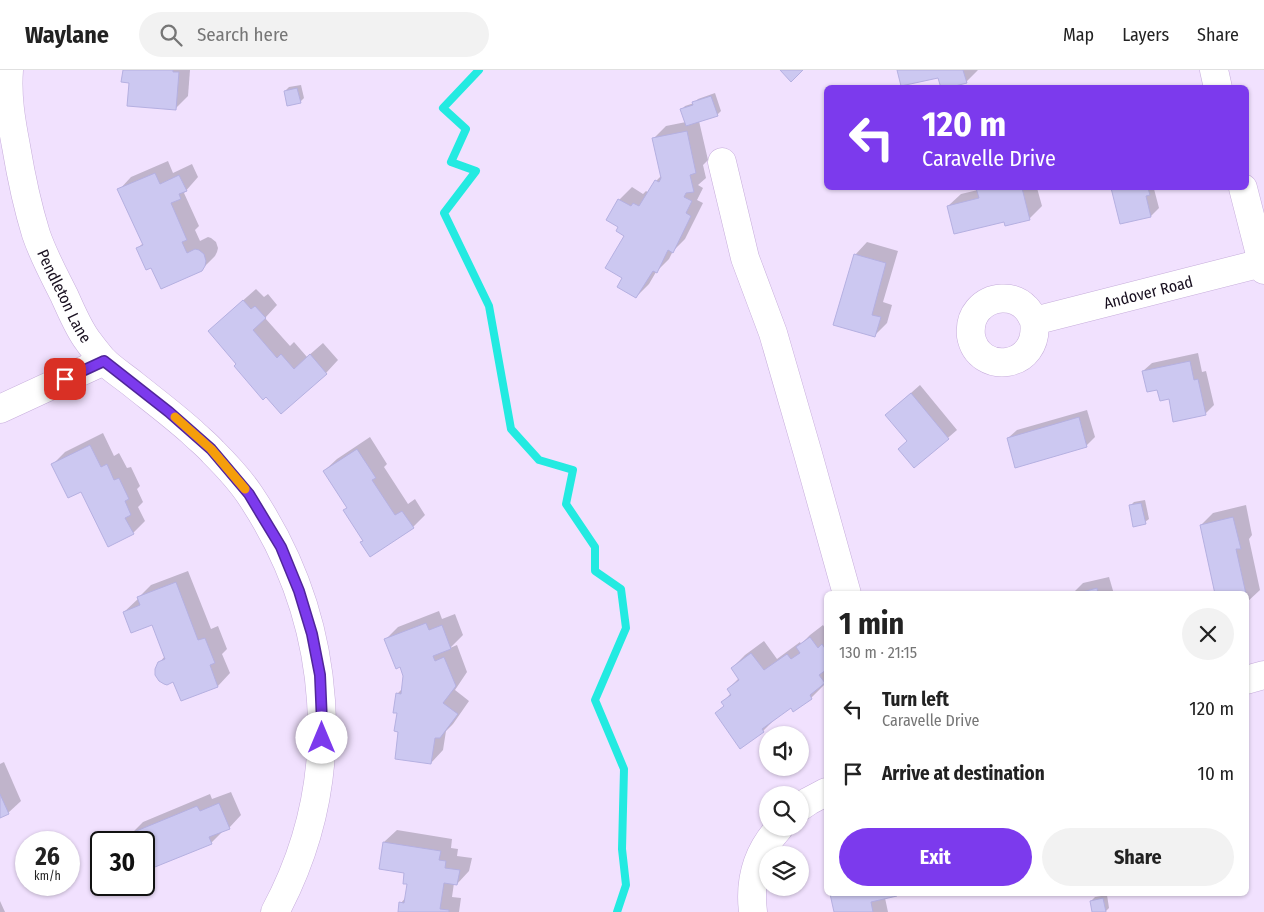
<!DOCTYPE html>
<meta charset="utf-8">
<style>
:root{--surface:#fff;--page:#f2f2f2;--text:#222;--muted:#767676;--line:#e0e0e0;--accent:#7c3aed}
body{margin:0;font-family:"Fira Sans Condensed",sans-serif;background:var(--page);color:var(--text);height:100vh;display:flex;flex-direction:column;font-size:19px;white-space:nowrap}
*{box-sizing:border-box;margin:0}
p{font-size:16px;color:var(--muted)}
.icon{flex:none;width:28px;height:28px;fill:none;stroke:currentColor;stroke-width:2;stroke-linecap:round;stroke-linejoin:round}
.map{position:relative;flex:1;overflow:hidden}
.side{position:absolute;left:824px;top:521px;width:425px;height:305px;display:flex;flex-direction:column;background:var(--surface);border-radius:8px;box-shadow:0 1px 4px #0004}
.side>*{flex:none}
.guide{position:absolute;left:824px;top:15px;width:425px;height:105px;border-radius:8px;box-shadow:0 1px 4px #0004;background:#7c3aed;color:#fff;overflow:hidden}
.fabs{position:absolute;left:759px;top:656px;display:grid;gap:10px}
.fabs a{display:grid;place-items:center;width:50px;height:50px;border-radius:50%;background:var(--surface);box-shadow:0 1px 4px #0004;font-size:25px}
.speed{position:absolute;left:15px;top:761px;display:flex;gap:10px;font-size:25px;font-weight:700;text-align:center}
.speed>*{display:grid;place-content:center;width:65px;height:65px;border-radius:50%;background:var(--surface);box-shadow:0 1px 4px #0004;line-height:1}
.speed small{font-size:12px;font-weight:400}
.speed .limit{border:2px solid #111;border-radius:8px;background:#fff;color:#111}
.pin{position:absolute;display:grid;place-items:center;width:42px;height:42px;color:#fff;margin:-21px;border-radius:10px;box-shadow:0 2px 8px #0006}
.me{position:absolute;width:55px;margin:-28px;rotate:0deg;stroke-linejoin:round;filter:drop-shadow(0 0 4px #0008)}
.turn{display:flex;align-items:center;gap:18px;height:105px;padding:0 15px;font-size:22px}
.turn .icon{width:65px;height:65px;stroke-width:2.5}
.turn b{display:block;font-size:35px;line-height:42px}
.round{display:grid;place-items:center;flex:none;width:52px;height:52px;border-radius:26px;background:var(--page)}
.overview{display:flex;align-items:center;justify-content:space-between;height:85px;padding:0 15px}
h1{font-size:30px;font-weight:700;line-height:38px}
.button{display:flex;gap:10px;margin-top:auto;padding:10px 15px}
.button a{flex:1;height:58px;border-radius:30px;background:var(--accent);color:#fff;font-size:20px;font-weight:700;line-height:58px;text-align:center}
.button a+a{background:var(--page);color:var(--text)}
ul{padding:0;list-style:none}
li{display:flex;align-items:center;gap:15px;height:65px;padding:0 15px}
li div{flex:1}
li b{display:block;font-size:19px}
li em{font-style:normal}
header{display:flex;align-items:center;gap:30px;box-sizing:border-box;height:70px;padding:0 25px;background:var(--surface);border-bottom:1px solid var(--line)}
header strong{font-size:24px}
nav{display:flex;gap:28px;margin-inline-start:auto;font-size:18px}
.search{width:350px;height:45px;background:var(--page);display:flex;align-items:center;gap:12px;box-sizing:border-box;padding:0 18px;border-radius:28px;color:var(--muted);font-size:19px}
.map>svg:first-child{display:block}
.shadow{fill:#0003}
.lines{fill:none;stroke-linecap:round;stroke-linejoin:round}
.stream{stroke:#23eae1;stroke-width:8}
.building{fill:#ccc8f1;stroke:#b5b0e1}
.minor-casing{stroke:#c6addb;stroke-width:29}
.minor{stroke:#fff;stroke-width:28}
.route-casing{stroke:#51269a;stroke-width:12}
.route{stroke:#7c3aed;stroke-width:9}
.slow{stroke:#f59e0b;stroke-width:9}
.labels{text-anchor:middle;stroke-width:4.5;stroke-linejoin:round;paint-order:stroke}
.street-label{font-size:16px;fill:#180f1f;stroke:#fff}
</style>
<header>
<strong>Waylane</strong>
<div class="search"><svg class="icon" aria-label="search" viewBox="0 0 24 24"><circle cx="10" cy="10" r="6"/><path d="M15 15l6 6"/></svg>Search here</div>
<nav><a>Map</a><a>Layers</a><a>Share</a></nav>
</header>
<div class="map">
<svg width="1264" height="842" viewBox="0 0 1264 842">
<rect width="100%" height="100%" fill="#f1e1fe"/>
<g class="shadow">
<path d="M124,0H190L188,26L176,38L130,12Z"/>
<path d="M898,0H978L966,12L939,6Z"/>
<path d="M301,15L304,28L300,32L285,21L289,17Z"/>
<path d="M715,23L721,41L717,45L699,51L708,90L703,95L706,108L698,115L703,118L697,130L703,133L685,169L673,181L669,189L656,202L649,214L636,227L624,207L626,165L619,130L632,117L643,124L646,121L649,123L656,111L662,105L653,69L666,56L686,52L682,39L685,36L694,33L698,29Z"/>
<path d="M168,91L173,103L192,94L198,107L184,123L199,156L195,160L200,171L208,167L211,168L216,172L218,178L217,182L215,186L202,199L152,196L137,179L143,173L119,120L131,107Z"/>
<path d="M978,118H1037L1042,136L1029,149L1005,151L948,136L961,124L978,120Z"/>
<path d="M1113,118H1156L1154,119L1159,138L1151,146L1121,153Z"/>
<path d="M867,172L898,181L883,232L892,235L887,253L875,265L855,185Z"/>
<path d="M256,219L264,227L268,224L277,235L265,248L290,276L294,272L307,287L323,273L338,290L326,303L238,294L222,249Z"/>
<path d="M1198,283L1202,302L1206,301L1214,335L1206,343L1169,328L1158,319L1143,301L1152,293Z"/>
<path d="M920,315L957,360L914,397L908,371L886,345Z"/>
<path d="M1087,340L1095,367L1086,376L1008,368L1017,360Z"/>
<path d="M103,363L114,386L119,383L127,398L131,397L140,416L137,419L143,432L138,437L145,451L133,463L53,394L65,382Z"/>
<path d="M370,367L387,394L384,397L408,434L415,429L425,445L413,457L364,470L348,437L324,401L337,389Z"/>
<path d="M1145,430L1149,449L1145,452L1130,436L1134,432Z"/>
<path d="M1246,435L1252,465L1249,469L1260,520L1246,533V524H1216L1201,455L1213,443Z"/>
<path d="M188,501L211,559L218,556L227,579L222,584L230,603L218,616L182,629L174,610L159,593L165,586L153,553L124,542L139,528H138L151,515Z"/>
<path d="M1109,507L1114,524H1072L1083,513Z"/>
<path d="M439,541L442,549L455,544L463,565L450,578L457,575L467,602L455,620L469,631L453,654L446,661L443,680L431,693L400,660L397,624L403,618L405,606L386,569L398,557Z"/>
<path d="M823,555L826,560V610L823,614L824,615L811,628L794,640L791,636L776,648L763,661L741,677L716,643L725,635L723,632L731,623L728,619L739,608L732,598L745,585L764,571L777,589L800,572L801,574L810,565Z"/>
<path d="M4,692L21,731L8,743L0,747V694Z"/>
<path d="M231,722L241,745L229,758L224,760L211,773L146,800L144,795V772H134L131,764L143,752L210,724L212,729Z"/>
<path d="M397,760L452,769L451,778L458,779L457,786L472,788L469,801L457,814L454,813L452,827L461,828L459,842H399L401,833L406,827L408,813L406,802L384,772Z"/>
<path d="M832,824H898L896,825L885,828L888,842H836Z"/>
<path d="M1107,825L1109,838L1105,842H1094L1091,831L1095,827Z"/>
<path d="M0,831L5,842H0Z"/>
</g>
<g class="lines">
<path class="stream" d="M479,0L443,38L466,59L451,92L476,101L444,143L489,236L511,359L539,390L573,400L566,434L595,477V501L621,519L626,558L595,630L624,699L622,779L626,815L617,842"/>
</g>
<g class="building">
<path d="M123,0H173V2H179L176,40L127,36L129,13L121,12Z"/>
<path d="M780,0H803L791,12Z"/>
<path d="M897,0H963L967,13L947,18H941L938,8L901,16Z"/>
<path d="M297,18L301,33L287,36L284,21Z"/>
<path d="M711,26L718,46L686,56L680,39L693,35L692,32Z"/>
<path d="M687,61L696,103L690,105L694,122L686,123L684,127L692,131L686,143L691,146L673,183L668,180L657,203L653,201L636,228L617,217L622,208L605,198L624,166L616,161L618,157L606,150L618,129L631,136L633,133L639,136L655,110L659,112L661,108L652,68Z"/>
<path d="M155,103L160,114L179,105L187,121L179,124L181,129L171,133L187,170L182,172L187,183L195,179L199,180L204,184L206,191L205,196L202,201L161,219L151,198L146,200L136,178L143,175L117,119Z"/>
<path d="M976,118H1022L1030,150L1005,156L1004,152L954,164L947,136L979,128Z"/>
<path d="M1111,118H1148L1150,125L1146,126L1151,147L1120,154Z"/>
<path d="M854,184L886,193L872,245L881,247L875,267L833,255Z"/>
<path d="M243,230L251,239L255,236L266,248L253,260L277,288L281,284L294,299L310,284L327,304L281,344L266,327L263,330L234,296L236,294L208,261Z"/>
<path d="M1190,291L1194,310L1198,309L1206,345L1173,352L1169,329L1160,331L1157,320L1147,322L1142,301Z"/>
<path d="M911,323L949,369L914,398L898,379L907,371L885,345Z"/>
<path d="M1079,347L1087,377L1015,398L1007,368Z"/>
<path d="M90,375L101,397L107,394L114,410L119,408L129,429L125,431L131,445L125,448L134,464L108,477L81,422L68,428L51,394Z"/>
<path d="M357,379L376,408L372,410L395,445L402,441L414,458L370,487L360,472L363,471L343,440L347,438L323,401Z"/>
<path d="M1141,433L1146,454L1133,457L1129,435Z"/>
<path d="M1233,447L1241,479H1236L1246,524H1215L1200,455Z"/>
<path d="M176,512L198,570L205,568L215,593L210,595L218,617L181,631L173,612L167,615L164,614L159,611L155,605V599L158,592L165,589L152,555L131,563L123,542L140,535L137,527Z"/>
<path d="M1097,518L1098,524H1075Z"/>
<path d="M426,553L429,560L442,555L451,579L433,586L435,591L444,587L456,616L443,633L458,644L440,668H435L431,694L395,689L398,662L394,661L397,643H393L396,623L401,624L403,606L400,597L396,599L384,569Z"/>
<path d="M810,567L818,578L822,574L826,580V600L819,605L825,613L810,625L812,629L793,642L791,638L762,659L764,662L740,679L715,643L724,636L721,632L731,625L727,619L739,610L731,598L751,583L764,600L787,584L791,589L800,583L796,577Z"/>
<path d="M0,724L9,744L0,748Z"/>
<path d="M219,733L230,759L209,767L212,774L145,801L144,798V772H133L129,764L197,736L200,741Z"/>
<path d="M383,772L441,781L439,790L446,791L445,798L460,800L457,815L444,813L440,839L449,840V842H398L399,832L404,833L407,814H403L404,803L379,799Z"/>
<path d="M830,824H896L897,826L871,832L873,842H834Z"/>
<path d="M1103,828L1106,842H1092L1090,831Z"/>
</g>
<g class="lines">
<defs>
<g id="minor">
<path id="s1" d="M9,0C7,26 11,50 16,76C21,106 27,135 36,164C43,185 54,205 64,225C71,240 78,258 88,271C93,278 98,284 103,290C112,299 123,306 133,314C153,330 173,345 192,362C199,369 207,375 213,382C226,395 240,410 250,425C334,551 347,708 275,842"/>
<path d="M1214,0L1218,18"/>
<path d="M722,92L745,188L773,263L808,384L847,524"/>
<path d="M1243,118L1264,200"/>
<path id="s2" d="M1034,251C1041,300 978,306 971,266C970,257 972,247 978,240C990,226 1013,224 1026,238C1030,242 1032,247 1034,251L1262,193"/>
<path d="M0,339L104,291"/>
<path d="M1246,610L1264,605"/>
<path d="M800,737L809,731L826,722"/>
<path d="M753,842C749,809 757,782 779,758"/>
</g>
</defs>
<use href="#minor" class="minor-casing"/>
<use href="#minor" class="minor"/>
</g>
<g class="lines">
<defs>
<path id="route" d="M65,309L104,291L169,342L211,379L249,424L281,477L299,521L312,564L320,605L322,653V668"/>
</defs>
<use href="#route" class="route-casing"/>
<use href="#route" class="route"/>
<path class="slow" d="M175,347L211,379L245,419"/>
</g>
<g class="labels">
<g class="street-label">
<text dy="6" stroke="none"><textPath href="#s2" startOffset="319">Andover Road</textPath></text>
<text dy="6" stroke="none"><textPath href="#s1" startOffset="235">Pendleton Lane</textPath></text>
</g>
</g>
</svg>
<div class="fabs">
<a><svg class="icon" aria-label="sound" viewBox="0 0 24 24"><path d="M4 9h4l5-4v14l-5-4H4zM17 9q2 3 0 6"/></svg></a>
<a><svg class="icon" aria-label="search" viewBox="0 0 24 24"><circle cx="10" cy="10" r="6"/><path d="M15 15l6 6"/></svg></a>
<a><svg class="icon" aria-label="layers" viewBox="0 0 24 24"><path d="M12 4l9 5-9 5-9-5zM3 14l9 5 9-5"/></svg></a>
</div>
<div class="speed"><div>26<small>km/h</small></div><div class="limit">30</div></div>
<div class="pin" style="left:65px;top:309px;background:#d93025"><svg class="icon" aria-label="arrive" viewBox="0 0 24 24"><path d="M6 21V4h12l-3 4 3 4H6"/></svg></div>
<svg class="me" style="left:322px;top:668px" viewBox="-20 -20 40 40"><circle r="19" fill="#fff"/><path d="M0-13L10 11 0 6-10 11z" fill="#7c3aed"/></svg>
<div class="guide">
<div class="turn"><svg class="icon" aria-label="left" viewBox="0 0 24 24"><path d="M17 20v-9H6M10 6l-5 5 5 5"/></svg><div><b>120 m</b>Caravelle Drive</div></div>
</div>
<section class="side">
<div class="overview"><div><h1>1 min</h1><p>130 m · 21:15</p></div><a class="round"><svg class="icon" aria-label="close" viewBox="0 0 24 24"><path d="M6 6l12 12M18 6L6 18"/></svg></a></div>
<ul>
<li><svg class="icon" aria-label="left" viewBox="0 0 24 24"><path d="M17 20v-9H6M10 6l-5 5 5 5"/></svg><div><b>Turn left</b><p>Caravelle Drive</p></div><em>120 m</em></li>
<li><svg class="icon" aria-label="arrive" viewBox="0 0 24 24"><path d="M6 21V4h12l-3 4 3 4H6"/></svg><div><b>Arrive at destination</b></div><em>10 m</em></li>
</ul>
<div class="button"><a>Exit</a><a>Share</a></div>
</section>
</div>
